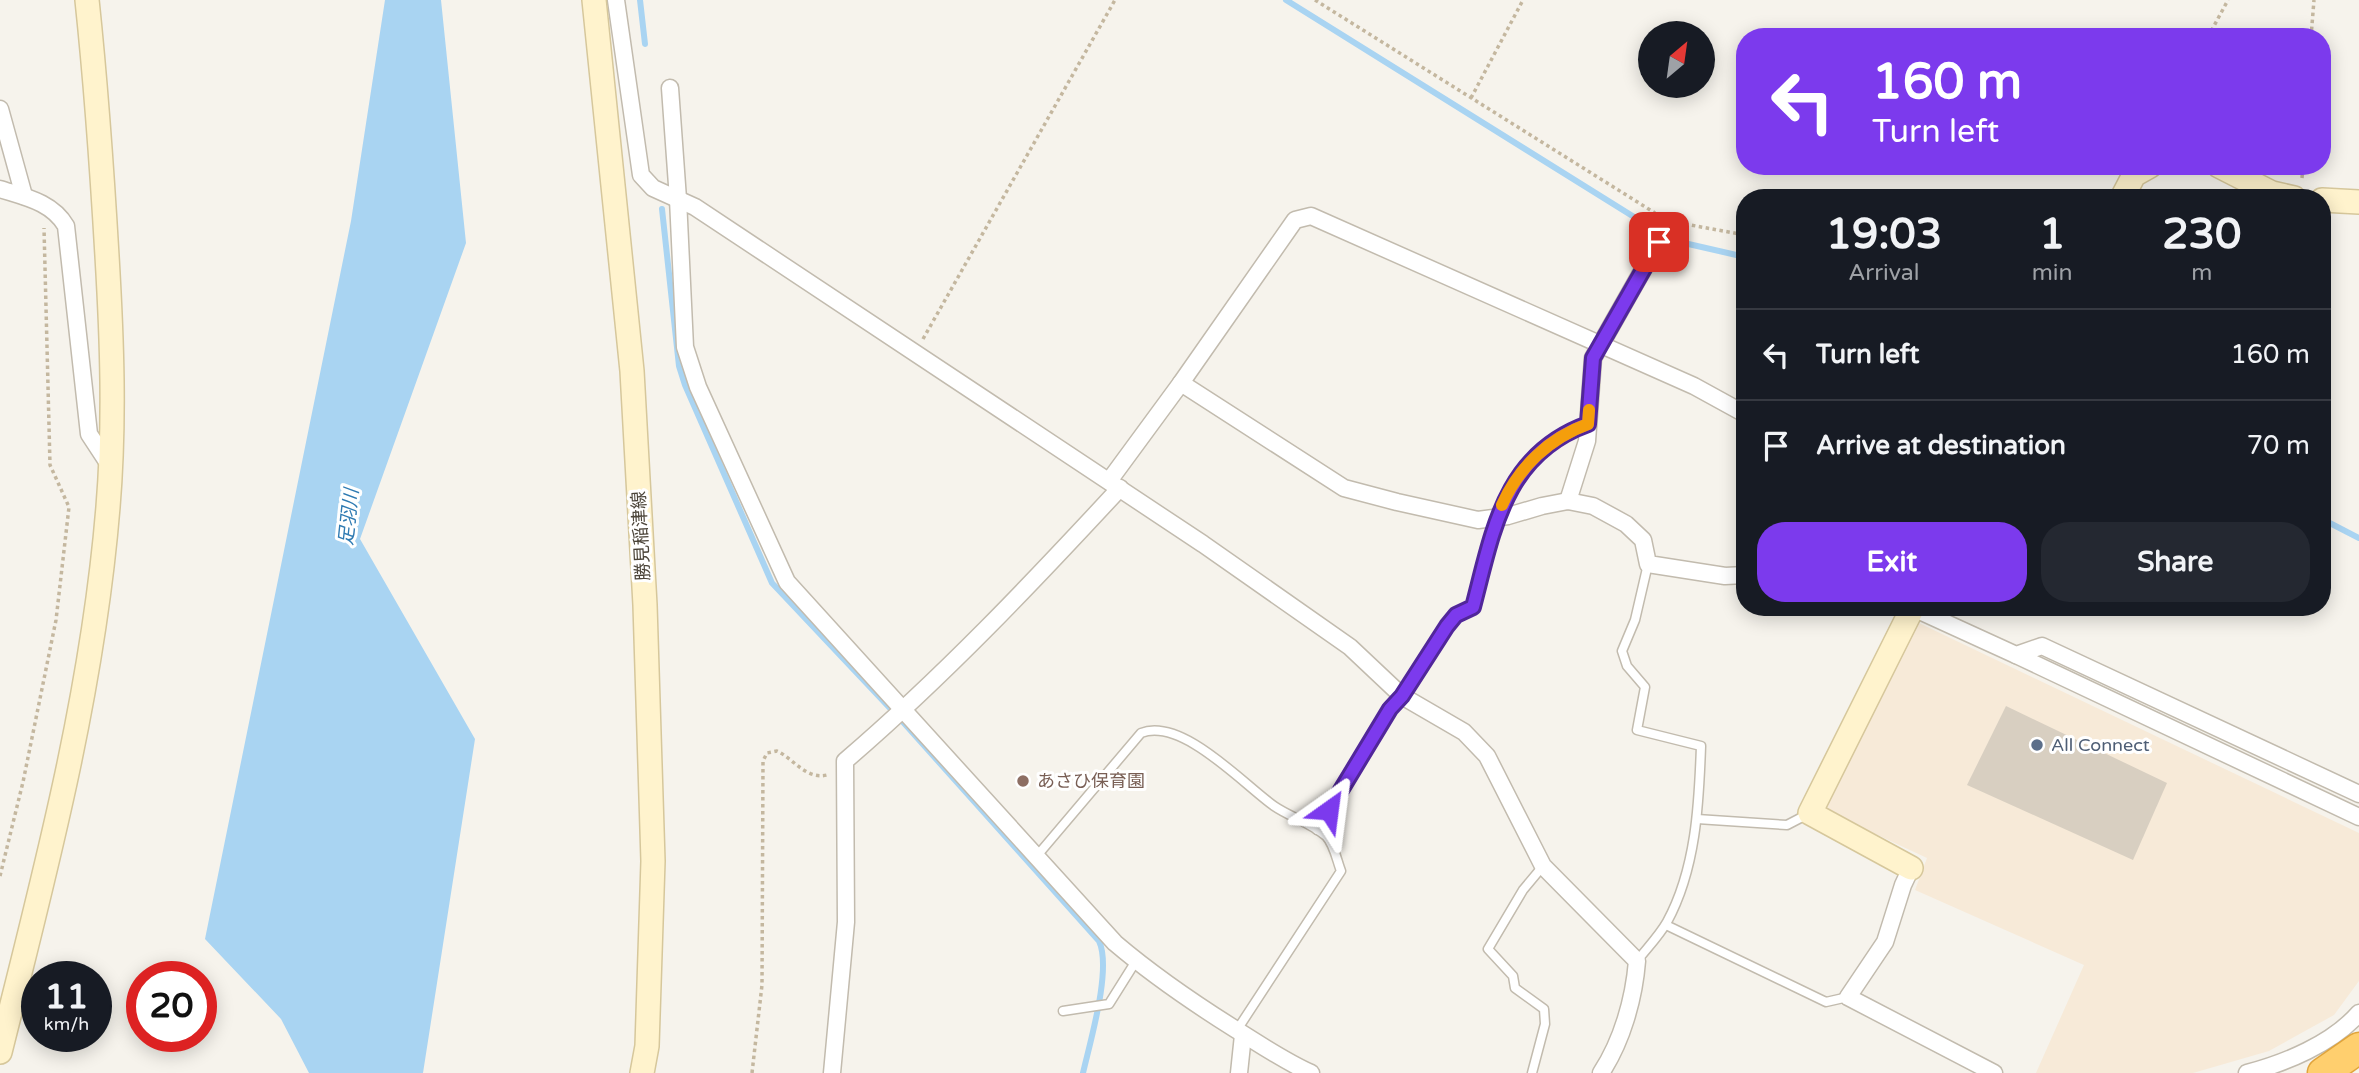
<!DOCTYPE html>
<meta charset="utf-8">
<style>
:root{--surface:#171b24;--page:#242831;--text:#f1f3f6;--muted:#9ea1a6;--line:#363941;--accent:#7c3aed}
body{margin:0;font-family:"Varela Round","Noto Sans JP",sans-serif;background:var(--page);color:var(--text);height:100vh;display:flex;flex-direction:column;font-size:26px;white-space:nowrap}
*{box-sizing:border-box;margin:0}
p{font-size:23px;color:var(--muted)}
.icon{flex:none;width:38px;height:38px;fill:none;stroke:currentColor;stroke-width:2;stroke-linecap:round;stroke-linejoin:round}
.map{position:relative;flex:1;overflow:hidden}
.panel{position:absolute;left:1736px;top:189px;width:595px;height:427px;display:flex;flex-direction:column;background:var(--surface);border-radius:28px;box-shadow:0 4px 18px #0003}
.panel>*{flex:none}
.guide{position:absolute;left:1736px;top:28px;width:595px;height:147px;border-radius:28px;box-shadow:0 4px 18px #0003;background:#7c3aed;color:#fff;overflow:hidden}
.needle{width:46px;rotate:29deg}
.fabs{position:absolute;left:1638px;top:21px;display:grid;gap:14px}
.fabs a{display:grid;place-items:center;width:77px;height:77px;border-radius:50%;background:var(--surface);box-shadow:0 4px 18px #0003;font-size:35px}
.speed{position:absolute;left:21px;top:961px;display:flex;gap:14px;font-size:35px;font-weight:700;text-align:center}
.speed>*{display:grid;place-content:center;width:91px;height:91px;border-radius:50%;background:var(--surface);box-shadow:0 4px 18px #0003;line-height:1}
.speed small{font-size:18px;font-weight:400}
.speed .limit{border:10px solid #d22;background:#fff;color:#111}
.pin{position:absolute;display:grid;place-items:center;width:60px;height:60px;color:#fff;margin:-30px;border-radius:14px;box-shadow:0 4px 10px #0006}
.me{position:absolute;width:77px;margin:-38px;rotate:31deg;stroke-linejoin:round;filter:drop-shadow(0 0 5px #0008)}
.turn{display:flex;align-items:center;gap:24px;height:147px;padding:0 21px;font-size:32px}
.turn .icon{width:91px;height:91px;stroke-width:2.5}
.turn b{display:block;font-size:49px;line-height:60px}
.eta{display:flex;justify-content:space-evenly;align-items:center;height:119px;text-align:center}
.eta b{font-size:42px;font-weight:800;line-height:49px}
.button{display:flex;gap:14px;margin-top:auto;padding:14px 21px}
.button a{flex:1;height:80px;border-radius:28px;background:var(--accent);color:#fff;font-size:28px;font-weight:800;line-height:80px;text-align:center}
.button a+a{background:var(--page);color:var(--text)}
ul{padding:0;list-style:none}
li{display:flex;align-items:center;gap:21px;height:91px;padding:0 21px;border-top:2px solid var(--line)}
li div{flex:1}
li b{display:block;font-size:26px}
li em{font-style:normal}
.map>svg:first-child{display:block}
.commercial{fill:#f7ead8}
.water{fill:#a9d4f2}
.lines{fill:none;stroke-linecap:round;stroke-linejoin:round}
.stream{stroke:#a9d4f2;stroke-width:6}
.building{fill:#d8cfc1}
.lane-casing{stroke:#c2bbae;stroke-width:11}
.street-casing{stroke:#c2bbae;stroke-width:19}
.secondary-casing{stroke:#d6c79b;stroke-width:26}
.highway-casing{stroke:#e0a43c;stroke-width:33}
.path{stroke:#c4b79f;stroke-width:3.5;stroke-dasharray:3.5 3.5;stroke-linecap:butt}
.lane{stroke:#fff;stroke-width:8}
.street{stroke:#fff;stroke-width:16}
.secondary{stroke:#fff3cd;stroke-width:23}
.highway{stroke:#ffcf6e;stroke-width:30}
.route-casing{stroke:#51269a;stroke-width:18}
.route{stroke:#7c3aed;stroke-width:12}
.slow{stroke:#f59e0b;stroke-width:12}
.service-dot{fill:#5c6f8a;stroke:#fff;stroke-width:2.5}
.education-dot{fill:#8d6e63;stroke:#fff;stroke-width:2.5}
.labels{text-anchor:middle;stroke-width:6;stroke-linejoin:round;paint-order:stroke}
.street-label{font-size:18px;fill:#4b4439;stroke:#fff}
.service-label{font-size:18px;fill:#4e5e75;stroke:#fff;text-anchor:start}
.education-label{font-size:18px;fill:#785e54;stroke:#fff;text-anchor:start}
.water-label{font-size:19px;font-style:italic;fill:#2e7ab2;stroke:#fff}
</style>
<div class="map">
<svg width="2359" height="1073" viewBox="0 0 2359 1073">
<rect width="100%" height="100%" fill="#f6f3ec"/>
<path class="commercial" d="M1919,623L2359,833V981L2334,1015L2269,1051L2193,1073H2036L2084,965L1915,890L1927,858L1822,809Z"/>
<path class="water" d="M385,0H441L466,243L360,539L475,739L423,1073H309L281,1019L205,939L351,221Z"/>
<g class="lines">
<g class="stream">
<path d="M640,0L645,44"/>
<path d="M1286,0L1671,240L1745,257"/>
<path d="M662,209L679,366L685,385L772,583L903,722L1099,941C1112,969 1090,1042 1083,1073"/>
<path d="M2322,519L2359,538"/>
</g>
</g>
<path class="building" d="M2006,706L2167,783L2133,860L1967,785Z"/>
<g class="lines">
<defs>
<g id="lane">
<path d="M1697,819L1787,825L1810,813"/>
<path d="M1317,830L1389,709L1402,696L1447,626L1456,615L1473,607C1493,530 1504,454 1588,424"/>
<path d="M1036,857L1141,733C1182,717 1243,784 1274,806C1290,817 1311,823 1326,836C1334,844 1337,861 1341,871L1237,1030"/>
<path d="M1666,925L1826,1002L1848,997"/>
<path d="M1637,961C1647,948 1659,936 1667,922C1696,869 1699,804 1701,746L1637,730L1645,687L1627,666L1622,651L1635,620L1648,564"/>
<path d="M1063,1011L1109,1004L1136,961"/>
<path d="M1532,1073L1545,1024L1544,1009L1515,988L1513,976L1488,949L1523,890L1543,866"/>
</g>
<g id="street">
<path d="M616,0L641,175L653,188L695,207L1203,544L1350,647L1402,696L1464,732L1487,756L1543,866L1637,961C1634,999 1622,1041 1601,1073"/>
<path d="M670,88L678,199L685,347L698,387L787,582L1115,943C1155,977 1192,1002 1235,1029C1261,1045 1284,1061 1311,1073"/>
<path d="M0,109L24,196"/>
<path d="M0,189C25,197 52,202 66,226L89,434L110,466"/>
<path d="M1181,383L1344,488L1397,502L1478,520L1508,516L1542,506L1568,501L1593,506L1626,524L1643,540L1648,564L1725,576L1745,575"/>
<path d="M1109,481L1181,383L1295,220L1311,216L1694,386L1745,414"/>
<path d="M1568,501L1587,441L1593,358L1670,222"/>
<path d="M1911,607L2016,655L2042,646L2359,794"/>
<path d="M2016,655L2359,817"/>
<path d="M1911,868L1903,885L1885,942L1848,997L1994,1073"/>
<path d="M832,1073L846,922L845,761C943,677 1032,583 1120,488"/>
<path d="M1239,1073L1243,1035"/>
<path d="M2247,1073C2285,1063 2332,1044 2359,1013"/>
</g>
<g id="secondary">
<path d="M594,0L632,371L645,605L653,861L647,1046L642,1073"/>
<path d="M2219,166L2272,193L2294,198"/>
<path d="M2122,198L2134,175L2150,166"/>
<path d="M2322,200L2359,202"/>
<path d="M1911,868L1810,813L1913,607"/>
<path d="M0,1052C45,873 93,692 108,507C115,423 112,340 107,256C102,170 96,85 87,0"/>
</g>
<path id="highway" d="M2323,1073L2359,1048"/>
</defs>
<use href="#lane" class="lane-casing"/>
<use href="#street" class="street-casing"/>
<use href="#secondary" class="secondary-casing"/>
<use href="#highway" class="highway-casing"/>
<g class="path">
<path d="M1315,0L1655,213"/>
<path d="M2208,37L2228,0"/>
<path d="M2311,37L2314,0"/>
<path d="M1471,98L1523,0"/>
<path d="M2302,178L2303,166"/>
<path d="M1685,224L1745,235"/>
<path d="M923,339L1115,0"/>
<path d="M0,876L23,782L56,620L69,507L50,465L44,228"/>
<path d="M752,1073L762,985L763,761L767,753L777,751C794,759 806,780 827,775"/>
</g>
<use href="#lane" class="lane"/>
<use href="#street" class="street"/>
<use href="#secondary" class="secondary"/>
<use href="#highway" class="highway"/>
</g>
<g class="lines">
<defs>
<path id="route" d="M1329,810L1390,709L1402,696L1447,626L1456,615L1473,607C1493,531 1504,454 1588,424L1593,358L1659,242"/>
</defs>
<use href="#route" class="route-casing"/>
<use href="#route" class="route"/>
<path class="slow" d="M1502,505C1519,467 1549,438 1588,424L1589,410"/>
</g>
<circle class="service-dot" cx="2037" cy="745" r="7"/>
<circle class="education-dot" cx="1023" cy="781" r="7"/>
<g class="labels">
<g class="street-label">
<text transform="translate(641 536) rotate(-93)" y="6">勝見稲津線</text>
</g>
<g class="service-label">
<text x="2051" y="751">All Connect</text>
</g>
<g class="education-label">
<text x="1037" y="787">あさひ保育園</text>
</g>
<g class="water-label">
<text transform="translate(348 517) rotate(-84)" y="7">足羽川</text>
</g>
</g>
</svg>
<div class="fabs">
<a><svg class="needle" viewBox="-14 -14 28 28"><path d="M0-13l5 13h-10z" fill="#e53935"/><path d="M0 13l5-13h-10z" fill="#9ea1a6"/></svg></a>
</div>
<div class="speed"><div>11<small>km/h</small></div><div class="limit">20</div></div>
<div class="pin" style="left:1659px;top:242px;background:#d93025"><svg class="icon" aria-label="arrive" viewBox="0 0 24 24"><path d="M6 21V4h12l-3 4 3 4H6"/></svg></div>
<svg class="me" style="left:1329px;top:810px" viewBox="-20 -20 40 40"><path d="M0-17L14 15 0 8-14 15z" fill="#7c3aed" stroke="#fff" stroke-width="4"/></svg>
<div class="guide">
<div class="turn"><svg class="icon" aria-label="left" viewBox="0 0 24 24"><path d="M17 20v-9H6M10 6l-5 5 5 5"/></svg><div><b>160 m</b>Turn left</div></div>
</div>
<section class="panel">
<div class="eta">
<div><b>19:03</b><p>Arrival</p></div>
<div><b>1</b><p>min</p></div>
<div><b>230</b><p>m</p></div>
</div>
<ul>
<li><svg class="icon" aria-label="left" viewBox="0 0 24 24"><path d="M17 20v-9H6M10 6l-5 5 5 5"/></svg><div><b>Turn left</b></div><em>160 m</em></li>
<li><svg class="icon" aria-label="arrive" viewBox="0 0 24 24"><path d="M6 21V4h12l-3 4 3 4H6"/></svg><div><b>Arrive at destination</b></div><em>70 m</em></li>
</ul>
<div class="button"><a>Exit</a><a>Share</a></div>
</section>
</div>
